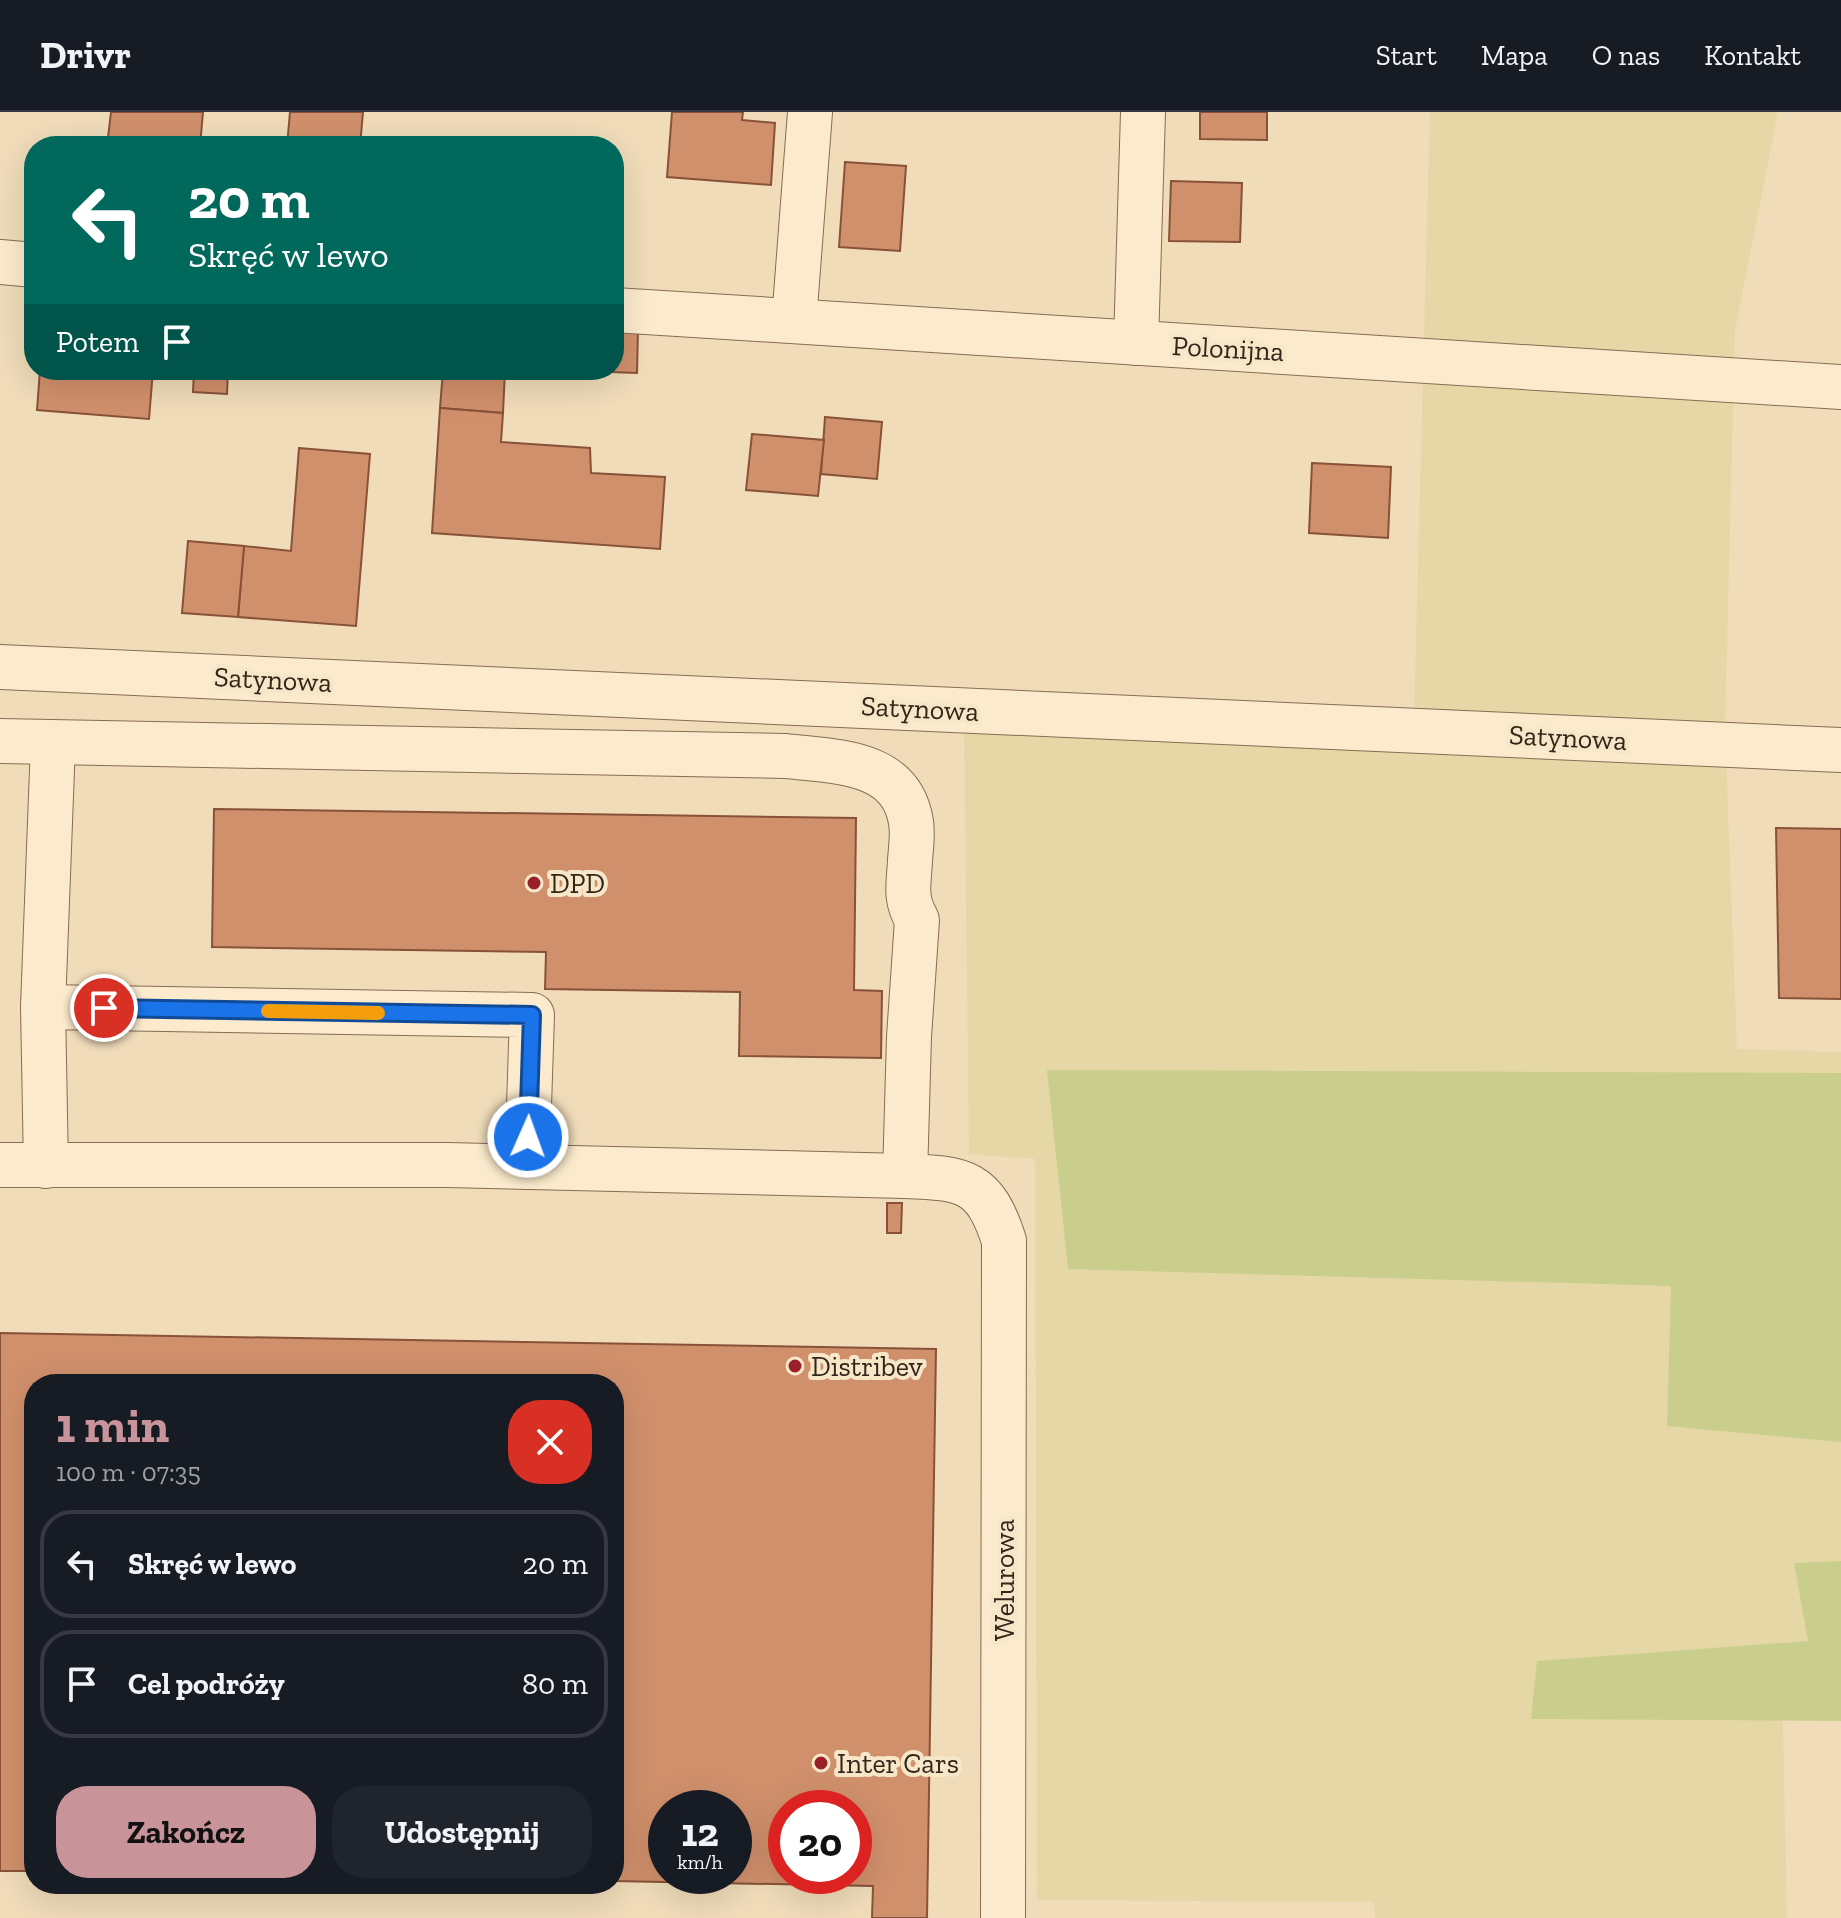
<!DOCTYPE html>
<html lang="pl">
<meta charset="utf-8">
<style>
:root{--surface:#171b24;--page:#20242c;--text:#f1f3f6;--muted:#9ea1a6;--line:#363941;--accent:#c99499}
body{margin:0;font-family:"Zilla Slab",serif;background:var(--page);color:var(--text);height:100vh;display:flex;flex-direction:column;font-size:30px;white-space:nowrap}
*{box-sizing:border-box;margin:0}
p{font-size:26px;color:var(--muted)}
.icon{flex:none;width:44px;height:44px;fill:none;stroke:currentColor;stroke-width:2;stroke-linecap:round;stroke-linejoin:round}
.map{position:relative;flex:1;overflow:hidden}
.drawer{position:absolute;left:24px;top:1262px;width:600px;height:520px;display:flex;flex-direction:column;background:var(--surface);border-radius:32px;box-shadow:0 8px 32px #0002}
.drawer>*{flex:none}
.banner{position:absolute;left:24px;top:24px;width:600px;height:244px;border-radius:32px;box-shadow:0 8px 32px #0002;background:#00695c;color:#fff;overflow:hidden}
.speed{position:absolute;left:648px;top:1678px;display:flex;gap:16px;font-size:40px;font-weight:700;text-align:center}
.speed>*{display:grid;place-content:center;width:104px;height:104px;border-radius:50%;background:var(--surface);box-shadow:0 8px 32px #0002;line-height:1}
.speed small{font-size:20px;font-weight:400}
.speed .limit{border:12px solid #d22;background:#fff;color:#111}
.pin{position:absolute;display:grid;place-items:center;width:68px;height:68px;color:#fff;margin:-34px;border:4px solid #fff;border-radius:50%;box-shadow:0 2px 8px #0007}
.me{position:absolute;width:88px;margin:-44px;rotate:2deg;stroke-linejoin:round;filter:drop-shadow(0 0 6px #0008)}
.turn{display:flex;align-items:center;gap:28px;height:168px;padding:0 32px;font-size:36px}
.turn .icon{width:104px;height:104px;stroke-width:2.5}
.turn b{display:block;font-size:56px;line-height:68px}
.then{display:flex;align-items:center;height:76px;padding:0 32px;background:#0003;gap:16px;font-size:30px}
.round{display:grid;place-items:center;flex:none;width:84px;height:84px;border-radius:32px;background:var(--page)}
.overview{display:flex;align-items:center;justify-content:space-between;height:136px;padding:0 32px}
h1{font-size:48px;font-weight:700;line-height:60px;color:var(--accent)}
.primary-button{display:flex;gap:16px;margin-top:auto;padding:16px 32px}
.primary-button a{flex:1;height:92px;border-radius:32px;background:var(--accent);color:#111;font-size:32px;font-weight:700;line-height:92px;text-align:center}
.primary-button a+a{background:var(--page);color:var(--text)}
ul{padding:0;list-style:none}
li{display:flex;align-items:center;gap:24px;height:108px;margin:0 16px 12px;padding:0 16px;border:4px solid var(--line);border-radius:32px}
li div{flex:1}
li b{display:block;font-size:30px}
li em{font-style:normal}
header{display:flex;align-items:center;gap:48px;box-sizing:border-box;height:112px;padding:0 40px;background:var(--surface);border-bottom:2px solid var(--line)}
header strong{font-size:38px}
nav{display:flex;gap:44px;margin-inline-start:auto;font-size:28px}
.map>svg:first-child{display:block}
.farmland{fill:#e6d8a6}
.green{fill:#cace8d}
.building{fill:#d1906c;stroke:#885238;stroke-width:2;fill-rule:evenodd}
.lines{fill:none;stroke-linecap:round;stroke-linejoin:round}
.minor-casing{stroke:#876c53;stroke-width:46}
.minor{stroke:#fbeacc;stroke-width:44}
.route-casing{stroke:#114b97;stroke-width:20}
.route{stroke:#1a73e8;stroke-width:14}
.slow{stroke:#f59e0b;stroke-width:14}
.poi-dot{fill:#992028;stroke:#f7e7c9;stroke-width:3}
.labels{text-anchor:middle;stroke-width:8;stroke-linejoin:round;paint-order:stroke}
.street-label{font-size:28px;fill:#352519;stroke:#f7e7c9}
.poi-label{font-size:28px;fill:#352519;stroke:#f7e7c9;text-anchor:start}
</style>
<header>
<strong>Drivr</strong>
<nav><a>Start</a><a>Mapa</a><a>O nas</a><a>Kontakt</a></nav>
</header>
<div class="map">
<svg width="1841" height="1806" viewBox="0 0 1841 1806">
<rect width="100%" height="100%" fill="#f0dcb9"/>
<path class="farmland" d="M1430,0H1778L1735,219L1725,616L1737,937L1841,940V1567L1782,1564L1787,1806H1375L1374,1790L1037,1788L1035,1047L969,1042L964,613L1413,640Z"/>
<g class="green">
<path d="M1047,958L1841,961V1330L1667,1314L1671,1174L1068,1157Z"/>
<path d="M1841,1449V1609L1531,1607L1537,1549L1808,1529L1794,1451Z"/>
</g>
<g class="building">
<path d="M111,0H203L200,34H107Z"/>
<path d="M290,0H363L360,34H287Z"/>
<path d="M672,0H743L742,8L775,11L771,73L667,65Z"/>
<path d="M1200,0H1267V28L1200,27Z"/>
<path d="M845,50L906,54L900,139L839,135Z"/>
<path d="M1171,69L1242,71L1240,130L1169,129Z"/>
<path d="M614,216L638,217L637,261L581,259L614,258Z"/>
<path d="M40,258H153L149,307L37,298Z"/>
<path d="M194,258H228L227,282L193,280Z"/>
<path d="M443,258H505L503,301L440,296Z"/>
<path d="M440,296L503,301L501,330L590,336L591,361L665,365L660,437L432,421Z"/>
<path d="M825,305L882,310L877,367L821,362Z"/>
<path d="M752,322L824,328L818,384L746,378Z"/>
<path d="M299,336L370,342L356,514L238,505L244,434L291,439Z"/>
<path d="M1312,351L1391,355L1388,426L1309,421Z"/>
<path d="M188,429L244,434L238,505L182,501Z"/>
<path d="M214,697L856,706L854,878L882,879L881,946L739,944L740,880L545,877L546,840L212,835Z"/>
<path d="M1776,716L1841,717V887L1779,886Z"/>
<path d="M887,1091H902L901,1121H887Z"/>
<path d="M0,1221L936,1237L927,1806H872L873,1774L614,1769V1272H34V1759H0ZM666,1696H734V1764H666ZM786,1696H854V1764H786Z"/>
</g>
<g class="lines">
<defs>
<g id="minor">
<path d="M0,150L34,153"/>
<path d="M614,198L1841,275"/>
<path d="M794,209L810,0"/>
<path d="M1136,231L1143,0"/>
<path d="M0,555L1841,638"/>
<path d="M0,629L786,644C836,650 901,648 911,710C913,722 911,736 910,748C909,773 904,785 917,808L909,925L905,1064"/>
<path d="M43,895L532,903L527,1055"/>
<path d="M0,1053H447L905,1064C965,1066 985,1069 1004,1129L1003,1806"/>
<path d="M46,1054L43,895L53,631"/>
</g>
</defs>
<use href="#minor" class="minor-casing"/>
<use href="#minor" class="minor"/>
</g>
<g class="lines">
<defs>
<path id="route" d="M104,896L532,903L528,1025"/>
</defs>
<use href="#route" class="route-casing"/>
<use href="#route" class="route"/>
<path class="slow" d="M268,899L378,901"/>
</g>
<g class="poi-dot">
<circle cx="534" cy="771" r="8"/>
<circle cx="795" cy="1254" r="8"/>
<circle cx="821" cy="1651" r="8"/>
</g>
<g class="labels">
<g class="street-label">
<text transform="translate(1228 236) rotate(3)" y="10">Polonijna</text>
<text transform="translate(273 567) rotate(3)" y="10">Satynowa</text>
<text transform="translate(920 596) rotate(3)" y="10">Satynowa</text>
<text transform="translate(1568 625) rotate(3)" y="10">Satynowa</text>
<text transform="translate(1004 1468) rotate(-90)" y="10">Welurowa</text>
</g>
<g class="poi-label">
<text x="550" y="781">DPD</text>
<text x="811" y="1264">Distribev</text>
<text x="837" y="1661">Inter Cars</text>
</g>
</g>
</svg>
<div class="speed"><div>12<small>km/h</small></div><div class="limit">20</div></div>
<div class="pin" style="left:104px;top:896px;background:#d93025"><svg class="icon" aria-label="arrive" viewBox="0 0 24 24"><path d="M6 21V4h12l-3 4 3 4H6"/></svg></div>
<svg class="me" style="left:528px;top:1025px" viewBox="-20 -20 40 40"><circle r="17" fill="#1a73e8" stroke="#fff" stroke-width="3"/><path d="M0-11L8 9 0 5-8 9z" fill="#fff"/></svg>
<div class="banner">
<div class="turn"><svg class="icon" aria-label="left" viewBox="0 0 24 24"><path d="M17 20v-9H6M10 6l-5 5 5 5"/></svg><div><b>20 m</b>Skręć w lewo</div></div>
<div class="then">Potem<svg class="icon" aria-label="arrive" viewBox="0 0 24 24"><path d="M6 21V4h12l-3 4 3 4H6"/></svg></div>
</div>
<section class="drawer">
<div class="overview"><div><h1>1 min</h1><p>100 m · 07:35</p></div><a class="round" style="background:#d93025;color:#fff"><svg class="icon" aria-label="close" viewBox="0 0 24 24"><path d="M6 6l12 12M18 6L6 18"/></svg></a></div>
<ul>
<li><svg class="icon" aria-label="left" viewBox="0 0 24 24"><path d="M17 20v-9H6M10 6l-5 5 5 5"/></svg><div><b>Skręć w lewo</b></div><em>20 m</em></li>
<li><svg class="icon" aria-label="arrive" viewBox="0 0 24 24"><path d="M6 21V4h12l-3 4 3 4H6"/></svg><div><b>Cel podróży</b></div><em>80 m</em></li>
</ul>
<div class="primary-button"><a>Zakończ</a><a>Udostępnij</a></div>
</section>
</div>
